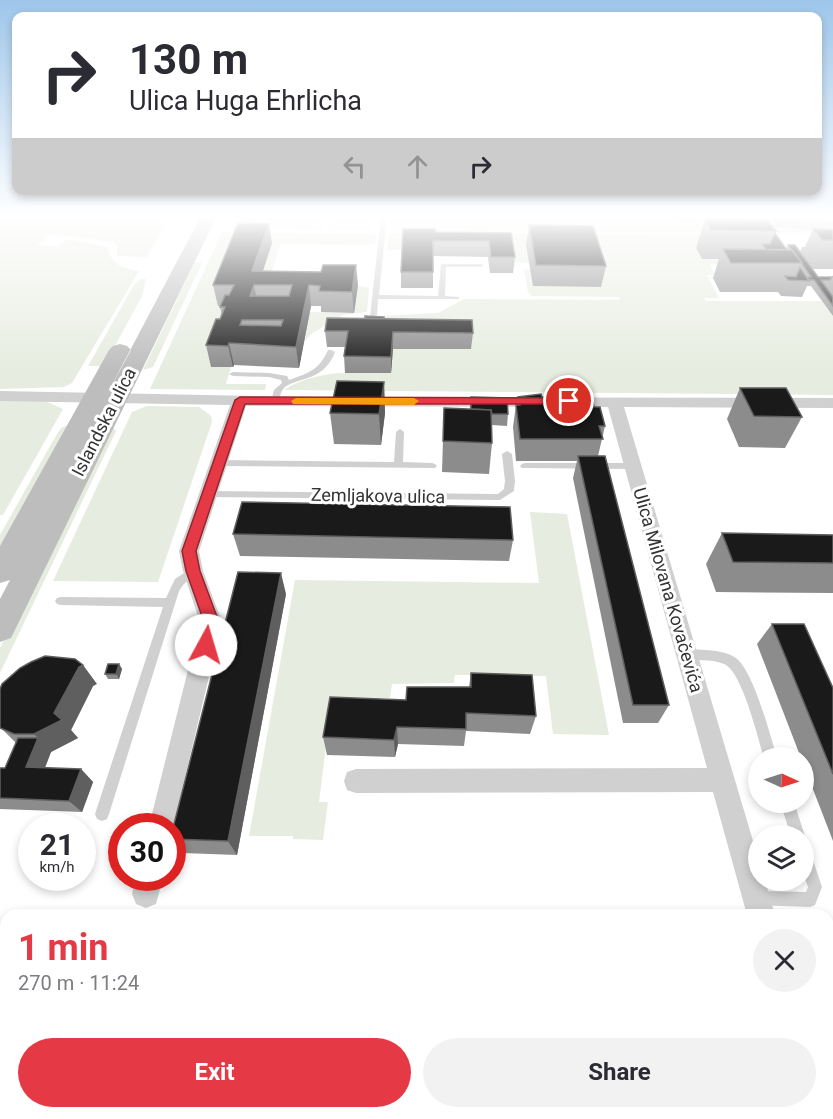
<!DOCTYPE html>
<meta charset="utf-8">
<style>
:root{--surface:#fff;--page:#f2f2f3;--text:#2b2b33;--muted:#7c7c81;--accent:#e63946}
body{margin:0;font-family:Roboto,sans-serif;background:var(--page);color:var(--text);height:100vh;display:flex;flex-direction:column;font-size:22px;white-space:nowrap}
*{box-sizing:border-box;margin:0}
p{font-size:20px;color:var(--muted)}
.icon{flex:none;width:33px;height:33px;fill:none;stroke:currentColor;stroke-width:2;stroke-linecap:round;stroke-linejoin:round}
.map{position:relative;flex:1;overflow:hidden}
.details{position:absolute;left:0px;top:909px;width:834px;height:210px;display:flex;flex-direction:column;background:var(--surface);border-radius:18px 18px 0 0;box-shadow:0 3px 9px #0003}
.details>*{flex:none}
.hud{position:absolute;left:12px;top:12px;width:810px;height:183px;border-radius:12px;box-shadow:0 3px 9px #0003;background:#fff;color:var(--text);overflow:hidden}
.needle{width:39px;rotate:93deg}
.fabs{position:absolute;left:748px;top:747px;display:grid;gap:12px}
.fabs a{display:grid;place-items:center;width:66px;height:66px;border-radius:50%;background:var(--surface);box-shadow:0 3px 9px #0003;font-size:30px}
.speed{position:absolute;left:18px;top:813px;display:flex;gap:12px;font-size:30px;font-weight:700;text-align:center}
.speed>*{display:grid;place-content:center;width:78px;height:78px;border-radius:50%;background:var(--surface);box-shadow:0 3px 9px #0003;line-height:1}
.speed small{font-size:15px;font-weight:400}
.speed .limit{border:9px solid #d22;background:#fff;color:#111}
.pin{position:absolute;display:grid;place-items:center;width:51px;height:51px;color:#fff;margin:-26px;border:3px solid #fff;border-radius:50%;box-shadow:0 2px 6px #0007}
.me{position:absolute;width:66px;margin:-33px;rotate:6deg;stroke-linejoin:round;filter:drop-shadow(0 0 4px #0008)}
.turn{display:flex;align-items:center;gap:21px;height:126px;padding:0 18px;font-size:27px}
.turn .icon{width:78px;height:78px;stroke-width:2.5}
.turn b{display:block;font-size:42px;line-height:51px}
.lanes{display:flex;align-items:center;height:57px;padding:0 18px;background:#0003;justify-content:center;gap:30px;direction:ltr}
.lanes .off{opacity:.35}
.round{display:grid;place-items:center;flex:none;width:63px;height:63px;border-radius:32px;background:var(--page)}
.head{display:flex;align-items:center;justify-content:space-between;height:102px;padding:0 18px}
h1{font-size:36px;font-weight:700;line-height:45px;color:var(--accent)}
.action{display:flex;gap:12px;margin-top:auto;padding:12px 18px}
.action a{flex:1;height:69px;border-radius:36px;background:var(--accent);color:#fff;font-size:24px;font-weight:700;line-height:69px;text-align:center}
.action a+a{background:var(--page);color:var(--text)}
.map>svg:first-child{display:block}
.green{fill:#e6ecdf}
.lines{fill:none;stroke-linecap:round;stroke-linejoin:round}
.lane{fill:#d0d0d0;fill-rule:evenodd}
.street{fill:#d0d0d0;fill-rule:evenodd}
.secondary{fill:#bdbdbd;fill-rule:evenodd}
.wall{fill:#8c8c8c}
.shaded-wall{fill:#5f5f5f}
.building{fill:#1a1a1a;stroke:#5f5f5f;stroke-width:1.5;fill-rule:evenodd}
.route{fill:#e63946;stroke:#96252e;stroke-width:1.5}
.slow{fill:#f59e0b}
.labels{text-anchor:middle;stroke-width:6;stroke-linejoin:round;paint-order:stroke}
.street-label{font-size:18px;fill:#333;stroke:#fff}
</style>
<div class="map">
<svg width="833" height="1119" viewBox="0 0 833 1119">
<rect width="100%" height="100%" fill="#fff"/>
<g class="green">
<path d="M0,216H164L165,225L147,257L117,256V245L113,242L51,234L37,245L57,247L68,239L107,247C112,265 121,268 139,271L72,383L64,387L0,389Z"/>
<path d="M237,216H326V217L324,228L321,230L235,229L232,226Z"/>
<path d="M331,216H367L373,219L371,230H332L329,228Z"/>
<path d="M391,216H624L833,230V233L389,231Z"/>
<path d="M222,232L377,234L375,243L366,245L280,244L270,278L239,306L212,367H231L226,384H266L265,390L150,389Z"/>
<path d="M389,233L771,235L696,248L702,259H756L769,279L711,278L710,276H744L748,264H710L713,272H718L720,275H707L719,298H704L706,301H822L833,316V395L284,390C300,379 326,373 345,373L381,322L382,316L438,313L464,299L620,300L619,297L532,296L528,292L524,269H531L534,286L601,287L529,263L511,262L509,248L387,250Z"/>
<path d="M195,262L202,263L153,367L143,370Z"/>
<path d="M141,279H146L142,296L104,366H88L134,285Z"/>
<path d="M350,284L369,288L367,312L343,315L311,334L305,341L310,312L353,313Z"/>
<path d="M0,400L45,401L63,409L3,515H0Z"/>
<path d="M147,406L199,407L211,416L212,422L158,582L53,581L132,412Z"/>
<path d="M66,426L69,427L0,556V535L54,439L61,428Z"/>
<path d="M109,427H113L116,431L0,673V648Z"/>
<path d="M530,512L567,514L609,735L553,734L546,676L455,675L454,683L392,684L390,698H332L319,802H328L323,840L293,839V836H249L295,580L539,583Z"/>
<path d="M0,931H6V1113H279L278,1119H0Z"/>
</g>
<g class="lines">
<g class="lane">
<path d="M381,216H387L379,295L438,296L441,264H483V266L481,267H446L445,296L459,297V299H378L377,315L370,317Z"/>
<path d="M328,350H331L335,352C323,385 290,376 282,391C280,394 280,398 279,401L275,404L271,401L274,390L282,383L281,380L269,377L233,376L229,374L233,372L269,373L287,376L289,380C309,373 319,370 328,350Z"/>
<path d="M400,429L404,432L403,462L432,463L435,464L437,466L435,468L219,466L214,463L219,460L394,462L396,432Z"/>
<path d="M507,451L512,454L515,481L514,491L500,500L209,497L204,494L209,491L498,494L504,489L505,481L502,454Z"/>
<path d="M525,463H633L638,466L633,469L522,468L520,466L522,464Z"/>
<path d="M193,567L197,568L198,571L183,585L179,591L109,814L107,819L102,821L97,819L95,814L163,607L61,605L57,604L55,601L57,598L61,597L166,598L175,579Z"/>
<path d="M686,649C702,650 723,649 736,658C754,672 770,735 777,758H764C758,738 742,671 724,664C710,658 695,662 682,658L680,654L682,650Z"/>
<path d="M780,802H794L805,836L804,839V836H791Z"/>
<path d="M804,846L809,848L822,887L815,905L810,907L758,905L753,903L751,898L753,893L758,891L806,892L808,887L804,876Z"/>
</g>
<g class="street">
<path d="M0,391L306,397L833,398V408L624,407L759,861V880H765L775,915H747L713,792L356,793L347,790L344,781L347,772L356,769L707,768L608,407L246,406L199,551L203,571L222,622L172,832V826H149L200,622L183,571L179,551L230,405L0,401Z"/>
<path d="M136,878H163L156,904L146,908L136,904L132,894Z"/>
<path d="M828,1100L833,1107V1119H804L802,1113H828Z"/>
</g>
<g class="secondary">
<path d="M201,216H217L11,638L0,642V599L10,580L0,583V546L109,350L113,346L120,344L127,346L131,350L106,396Z"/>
<path d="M664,216H751L833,221V231L672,221Z"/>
</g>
</g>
<g class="wall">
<path d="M705,219L776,231L775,233L786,249L788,245L800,252L802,247H805L813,229L833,230V269H812L818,277H832L833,275V316L811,286H807L802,297L781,296L778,292H720L713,278L719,259H702L696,248Z"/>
<path d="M529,225L606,266L601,287L533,286L526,245Z"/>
<path d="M435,232L511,233L515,257L513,273H490L488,257L433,256V288H401V272Z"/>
<path d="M272,243L263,271L358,285L354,313L321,312V306H311L299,368L234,365L233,367H211L206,345L222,316L220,307L221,306H218L213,285Z"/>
<path d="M384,319L473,333L471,349H393L391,373H345L344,356L345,347H327L325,331Z"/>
<path d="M384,382L385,413L381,445L334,444L330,413Z"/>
<path d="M740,388L802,417L785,448L739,447L727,419Z"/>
<path d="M569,395L594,407L605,426L598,456L669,705L658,723H623L573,478L577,461H516L513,427L516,405H517L518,397H569Z"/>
<path d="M471,397L508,414L507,426L492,425V443L489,474L442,472L444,408L470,409Z"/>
<path d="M722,533L833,535V593L716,592L706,564Z"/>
<path d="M233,534L513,540L509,561L240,556Z"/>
<path d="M286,594L237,855L183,853L172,841V832Z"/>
<path d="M772,624L833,688V841L804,766V758H801L757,644Z"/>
<path d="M119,664L122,669L119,679H108L105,674Z"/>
<path d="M471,673L536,716L530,734L466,731L464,746L398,744L395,757L327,755L323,737L406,700L469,687Z"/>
<path d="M97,684L93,686L71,730L78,738L51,752L45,768L81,769L93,782L82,812L0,809V768H5L16,743L0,727Z"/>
<path d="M540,1113H695L696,1119H540Z"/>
<path d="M710,1113H808L810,1119H711Z"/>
</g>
<g class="shaded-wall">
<path d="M269,224L272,243L258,285L252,271Z"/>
<path d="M356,265L358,285L354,313L352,292Z"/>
<path d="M254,285L258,306L250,296Z"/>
<path d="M309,285L311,306L299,368L296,347Z"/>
<path d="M393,332V349L391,373V357Z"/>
<path d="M229,343L234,365L233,367L228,346Z"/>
<path d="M384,382L385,413L381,445L379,414Z"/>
<path d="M281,573L286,594L237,855L228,841Z"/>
<path d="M119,664L122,669L119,679L116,674Z"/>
<path d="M83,665L97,684L93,686L71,730L78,738L51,752L40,780L26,767L38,738L34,734L54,713L79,667Z"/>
<path d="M397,727L398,744L395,757L394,740Z"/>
<path d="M81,769L93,782L82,812L69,801Z"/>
</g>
<g class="building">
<path d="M705,219L767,220L776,231L711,230Z"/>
<path d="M238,223L269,224L252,271L321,272L323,265H356L352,292L319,291L320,286L309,285L296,347L229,343L228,346L206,345L216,319H220L225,307H220L225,295H229L234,285H213ZM254,285H292L289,296H250ZM242,320H283L281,326L240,325Z"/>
<path d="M529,225L593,226L606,266L536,265Z"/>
<path d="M403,229H435V232L511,233L515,257H491L489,241H433V272H401Z"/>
<path d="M813,229L833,230V240H822Z"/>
<path d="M775,233L787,250H766L762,244H770Z"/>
<path d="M788,245H795L818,277H832L830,280H821L833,297V306L814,280H809L807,277H811Z"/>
<path d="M723,249L792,250L802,263H731Z"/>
<path d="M800,267L809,281L788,280L785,276L796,277Z"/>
<path d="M365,316L384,317V319L365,318Z"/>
<path d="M327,318L472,320L473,333L393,332L391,357L344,356L348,331H325Z"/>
<path d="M337,381L384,382L379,414L330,413Z"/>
<path d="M740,388H786L802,417L754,416Z"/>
<path d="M541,394L542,397H570L569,395L592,397L594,407H600L605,426H599L603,439H520L516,405H520L518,397Z"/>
<path d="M471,397L507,398L508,414H492L491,410L471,409Z"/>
<path d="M444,408L491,410L492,443L443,441Z"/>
<path d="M578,456H605L669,705H633Z"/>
<path d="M242,502L510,507L513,540L233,534Z"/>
<path d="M722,533L833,535V563L733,562Z"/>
<path d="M238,572L281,573L228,841L172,839V832Z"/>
<path d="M772,624H804L833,688V774Z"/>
<path d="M45,656L75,659L83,665L79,667L54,713L62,720L34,734H14L0,728V689L2,684L20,668L31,662Z"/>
<path d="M108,664H119L116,674H105Z"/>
<path d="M471,673L532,675L536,716L466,713V729L397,727L394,740L323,737L330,697L406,700L407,687H471Z"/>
<path d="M18,738H38L26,767L81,769L69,801L0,798V768H5Z"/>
<path d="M337,1113H389L388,1119H337Z"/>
<rect x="448" y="1113" width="56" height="6"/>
<path d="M548,1113H695L696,1119H548Z"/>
<path d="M729,1113H808L810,1119H730Z"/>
</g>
<linearGradient id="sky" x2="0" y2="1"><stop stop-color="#9ec6ea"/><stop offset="0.58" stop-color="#fff"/><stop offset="1" stop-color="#fff" stop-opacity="0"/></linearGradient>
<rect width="833" height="373" fill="url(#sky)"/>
<path class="route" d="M240,397L569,398L574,401L569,404H245L196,551L200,571L219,622L211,650L206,651L200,650L198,645L204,622L186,571L182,551L235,400Z"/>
<path class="slow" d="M296,398H414L419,401L414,405L293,404L291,401Z"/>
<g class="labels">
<g class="street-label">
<text transform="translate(104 422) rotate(-63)" y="6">Islandska ulica</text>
<text transform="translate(378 496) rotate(1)" y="6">Zemljakova ulica</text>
<text transform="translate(668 590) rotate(74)" y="6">Ulica Milovana Kovačevića</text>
</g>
</g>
</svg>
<div class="fabs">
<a><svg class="needle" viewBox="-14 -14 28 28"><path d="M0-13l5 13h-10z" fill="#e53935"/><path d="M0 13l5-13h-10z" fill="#7c7c81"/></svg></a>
<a><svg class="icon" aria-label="layers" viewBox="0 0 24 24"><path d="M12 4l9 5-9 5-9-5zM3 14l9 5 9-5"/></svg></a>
</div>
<div class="speed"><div>21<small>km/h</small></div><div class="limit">30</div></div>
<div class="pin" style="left:569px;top:401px;background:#d93025"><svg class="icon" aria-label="arrive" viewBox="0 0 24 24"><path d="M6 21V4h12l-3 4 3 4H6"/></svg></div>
<svg class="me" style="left:206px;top:645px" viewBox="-20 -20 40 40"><circle r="19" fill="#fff"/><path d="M0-13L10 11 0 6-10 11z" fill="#e63946"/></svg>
<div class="hud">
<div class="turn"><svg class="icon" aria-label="right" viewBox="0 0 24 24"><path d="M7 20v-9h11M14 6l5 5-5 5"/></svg><div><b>130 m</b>Ulica Huga Ehrlicha</div></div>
<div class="lanes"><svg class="icon off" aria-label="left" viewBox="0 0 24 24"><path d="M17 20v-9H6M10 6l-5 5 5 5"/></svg><svg class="icon off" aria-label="ahead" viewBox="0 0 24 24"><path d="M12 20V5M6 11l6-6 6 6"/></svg><svg class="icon" aria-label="right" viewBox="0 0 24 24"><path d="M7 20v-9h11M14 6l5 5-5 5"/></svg></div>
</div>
<section class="details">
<div class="head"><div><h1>1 min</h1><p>270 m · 11:24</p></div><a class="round"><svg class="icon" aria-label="close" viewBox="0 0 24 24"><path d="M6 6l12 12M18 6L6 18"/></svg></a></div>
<div class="action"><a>Exit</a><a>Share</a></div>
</section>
</div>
